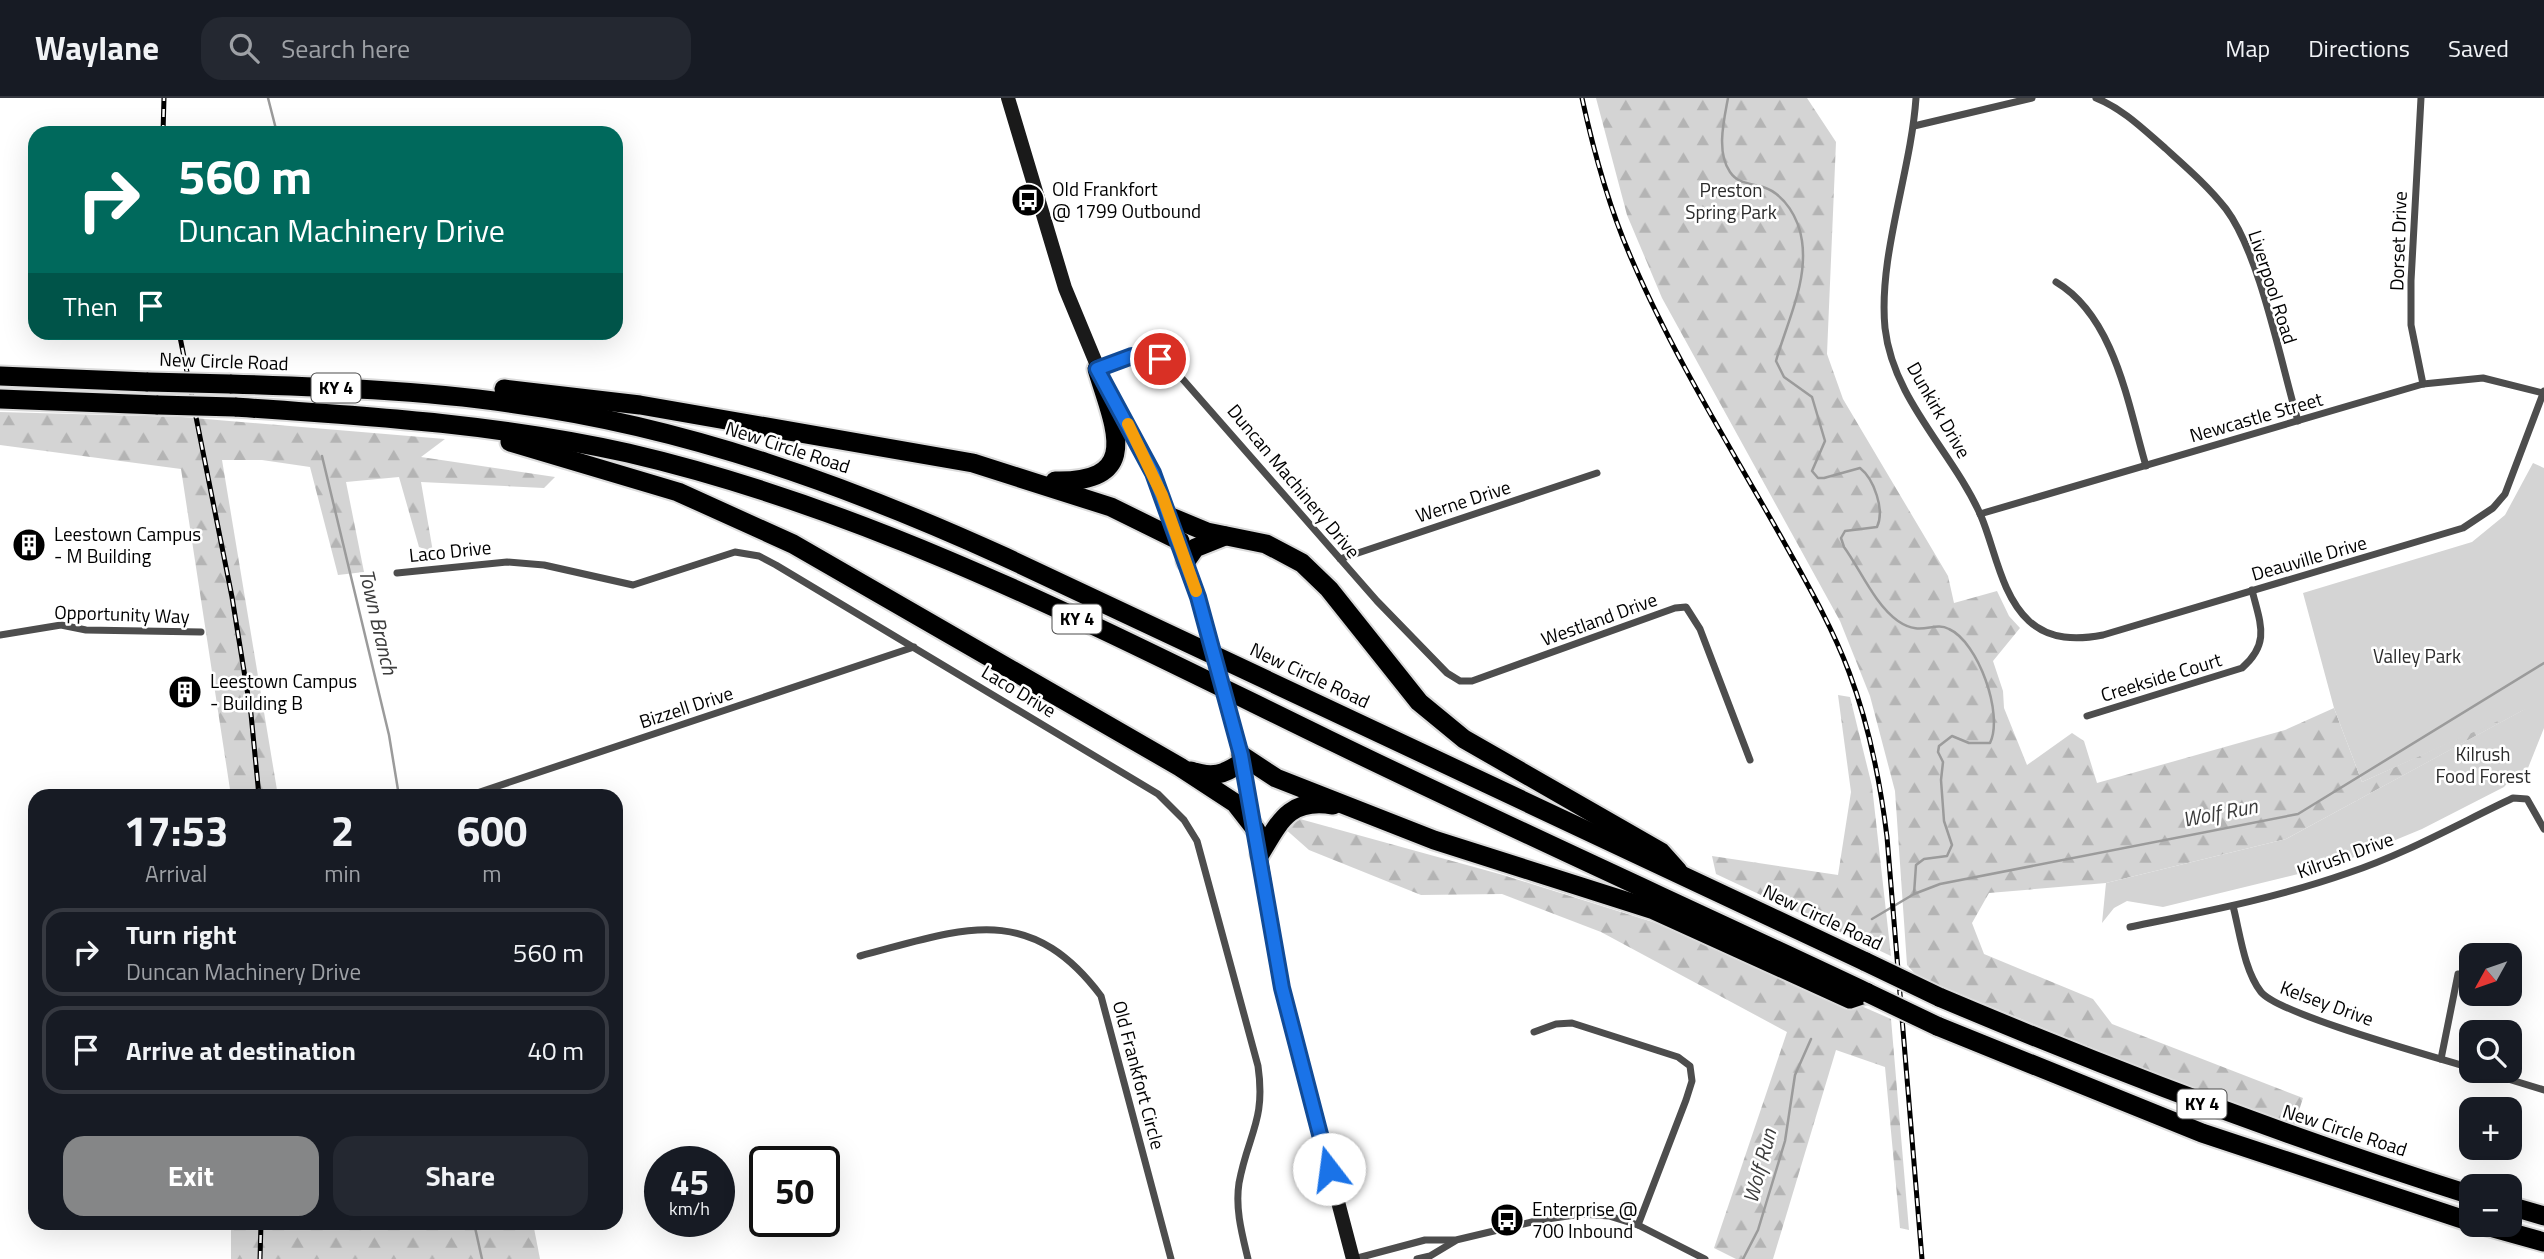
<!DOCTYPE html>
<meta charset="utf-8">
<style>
:root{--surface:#171b24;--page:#242831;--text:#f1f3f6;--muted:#9ea1a6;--line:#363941;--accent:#858687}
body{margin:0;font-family:"Titillium Web",sans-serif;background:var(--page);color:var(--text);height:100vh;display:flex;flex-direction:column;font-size:26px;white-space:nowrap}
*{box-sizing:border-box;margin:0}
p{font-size:23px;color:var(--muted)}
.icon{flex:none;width:38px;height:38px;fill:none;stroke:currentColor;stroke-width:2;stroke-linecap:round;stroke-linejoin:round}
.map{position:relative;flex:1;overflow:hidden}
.sheet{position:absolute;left:28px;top:691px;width:595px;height:441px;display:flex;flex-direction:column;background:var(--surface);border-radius:21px;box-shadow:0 7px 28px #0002}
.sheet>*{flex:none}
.banner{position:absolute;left:28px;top:28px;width:595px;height:214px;border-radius:21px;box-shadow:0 7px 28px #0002;background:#00695c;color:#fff;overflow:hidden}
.needle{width:46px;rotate:230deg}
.fabs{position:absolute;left:2459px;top:845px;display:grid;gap:14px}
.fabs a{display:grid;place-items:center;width:63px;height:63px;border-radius:14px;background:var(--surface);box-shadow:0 7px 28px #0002;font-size:35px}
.speed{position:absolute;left:644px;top:1048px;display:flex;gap:14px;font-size:35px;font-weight:700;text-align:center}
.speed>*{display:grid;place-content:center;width:91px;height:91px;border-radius:50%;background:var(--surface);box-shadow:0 7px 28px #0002;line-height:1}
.speed small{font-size:18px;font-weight:400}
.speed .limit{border:4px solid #111;border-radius:10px;background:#fff;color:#111}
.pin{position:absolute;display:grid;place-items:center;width:60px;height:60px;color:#fff;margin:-30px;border:4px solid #fff;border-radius:50%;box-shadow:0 2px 7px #0007}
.me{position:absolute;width:77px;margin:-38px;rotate:345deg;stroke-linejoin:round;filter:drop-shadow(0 0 5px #0008)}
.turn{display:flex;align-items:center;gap:24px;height:147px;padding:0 35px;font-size:32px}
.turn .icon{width:91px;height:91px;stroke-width:2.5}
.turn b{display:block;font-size:49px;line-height:60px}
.then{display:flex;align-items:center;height:66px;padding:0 35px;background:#0003;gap:14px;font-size:26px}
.eta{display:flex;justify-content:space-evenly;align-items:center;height:119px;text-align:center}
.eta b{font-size:42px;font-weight:700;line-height:49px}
.cta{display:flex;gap:14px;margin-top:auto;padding:14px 35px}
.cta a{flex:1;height:80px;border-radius:21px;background:var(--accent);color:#fff;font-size:28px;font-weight:700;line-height:80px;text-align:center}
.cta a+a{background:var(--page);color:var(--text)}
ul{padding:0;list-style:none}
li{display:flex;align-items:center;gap:21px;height:88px;margin:0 14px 10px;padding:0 21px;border:4px solid var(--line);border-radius:21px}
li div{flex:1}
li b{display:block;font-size:26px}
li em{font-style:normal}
header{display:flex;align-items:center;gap:42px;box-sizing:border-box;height:98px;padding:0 35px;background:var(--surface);border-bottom:2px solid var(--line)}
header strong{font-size:33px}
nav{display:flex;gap:38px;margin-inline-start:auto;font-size:24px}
.search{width:490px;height:63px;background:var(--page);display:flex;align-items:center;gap:18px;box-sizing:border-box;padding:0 24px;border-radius:21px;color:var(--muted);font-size:26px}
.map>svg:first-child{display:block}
.forest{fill:url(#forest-firs)}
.green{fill:#d4d4d4}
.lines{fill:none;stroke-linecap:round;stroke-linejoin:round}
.stream{stroke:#9b9b9b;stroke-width:2.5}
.motorway-casing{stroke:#dbdbdb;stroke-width:23}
.minor{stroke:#4d4d4d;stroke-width:7}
.secondary{stroke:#1a1a1a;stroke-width:14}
.motorway{stroke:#000;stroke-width:19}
.rail-casing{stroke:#000;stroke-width:5}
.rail{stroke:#fff;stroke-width:2.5;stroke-dasharray:8;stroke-linecap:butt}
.motorway-bridge-casing{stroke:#dbdbdb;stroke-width:23;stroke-linecap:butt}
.secondary-bridge{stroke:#1a1a1a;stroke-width:14}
.motorway-bridge{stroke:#000;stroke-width:19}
.route-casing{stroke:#114b97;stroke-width:18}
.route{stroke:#1a73e8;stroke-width:12}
.slow{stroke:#f59e0b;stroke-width:12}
.labels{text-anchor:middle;stroke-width:5;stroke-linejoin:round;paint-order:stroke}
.shield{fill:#fff;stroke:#4c4c4c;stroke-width:2}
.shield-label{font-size:18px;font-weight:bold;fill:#000}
.poi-label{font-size:19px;fill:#000;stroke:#fff;text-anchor:start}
.park-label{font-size:19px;fill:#2b2b2b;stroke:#fff}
.street-label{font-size:19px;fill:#000;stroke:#fff}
.water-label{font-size:21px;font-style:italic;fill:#3c3c3c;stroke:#fff}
</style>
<header>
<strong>Waylane</strong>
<div class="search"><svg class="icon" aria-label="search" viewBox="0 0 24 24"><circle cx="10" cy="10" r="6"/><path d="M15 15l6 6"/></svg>Search here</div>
<nav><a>Map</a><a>Directions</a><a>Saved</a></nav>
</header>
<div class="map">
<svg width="2544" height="1161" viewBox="0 0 2544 1161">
<defs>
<pattern id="forest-firs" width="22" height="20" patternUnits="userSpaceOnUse" patternTransform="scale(1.75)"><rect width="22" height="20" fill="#d4d4d4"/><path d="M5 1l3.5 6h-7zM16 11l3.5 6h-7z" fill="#b4b4b4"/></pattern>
</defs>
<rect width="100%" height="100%" fill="#fff"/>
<g class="forest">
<path d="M1596,0H1807L1836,44L1827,256L1843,301L1948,478L1954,505L1997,493L2009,518L2020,530L1993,563L2003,593L2004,610L2027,667L2072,635L2084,643L2097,685L2285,632L2334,610L2362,684L2544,601L2286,741L2106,785L1989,795L1972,825L1984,856L2093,901L2112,926L2303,1000L2294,1028L2134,967L1918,879L1907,867L1895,693L1870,598L1840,523L1662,200L1627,117Z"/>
<path d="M0,314L182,319L445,341L421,359L555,379L544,390L421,384L433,454L419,449L399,379L346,384L364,474L338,477L310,369L262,362H222L278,698H231L181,371L0,347Z"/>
<path d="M1838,597L1850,599L1872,688L1891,858L1716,776L1712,758L1838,777L1851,694Z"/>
<path d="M1300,721L1503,777L1710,842L1891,921L1909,1132L1900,1130L1885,969L1836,952L1773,1161H1736L1714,1150L1787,934L1601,834L1502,796L1421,797L1309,752L1283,729Z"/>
<path d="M231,1125H533L540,1161H231Z"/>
</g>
<path class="green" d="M2533,365L2544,370V630L2528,670L2515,676L2504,689L2422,731L2335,767L2163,809L2127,803L2114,810L2102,825L2106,785L2286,741L2525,611L2362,684L2334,610L2303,495L2472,444L2505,417Z"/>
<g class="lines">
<g class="stream">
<path d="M268,0L277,35"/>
<path d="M1728,0C1724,22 1716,54 1730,74C1738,86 1750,85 1763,89C1785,96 1799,121 1802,143C1808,184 1787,224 1776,263L1784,279L1812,299L1825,343L1812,373L1818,380H1824L1860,370C1874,381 1885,412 1877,429L1845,433L1841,440L1844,449C1860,471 1875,507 1898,523C1921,539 1933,523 1949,531C1978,544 2004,616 1990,645H1969L1952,638L1939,648L1938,654L1943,664L1941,682L1944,723L1952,747L1947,758L1924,761L1916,767L1914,796"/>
<path d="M327,234V237"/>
<path d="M322,358L389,637L399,698"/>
<path d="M1872,821L1914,796L1940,786L2298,716L2544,565"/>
<path d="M474,1125L482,1161"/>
<path d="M1743,1161L1758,1132L1785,1043L1795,977L1811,941"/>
</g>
<defs>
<g id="motorway">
<path d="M0,278L148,284"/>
<path d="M230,286C326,289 421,292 516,306C686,329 849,388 1005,459L1866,864"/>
<path d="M504,291L640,307L973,365L1111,409L1180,443"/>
<path d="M0,301L158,307"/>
<path d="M235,309C367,318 499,326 628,355C874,412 1101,531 1327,641C1506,728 1688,810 1868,895"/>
<path d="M510,344L678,394L793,446L1180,669L1235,705L1256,732"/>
<path d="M1055,383C1144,385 1114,328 1097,271"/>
<path d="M1171,419L1207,434L1266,446L1302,465L1329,491L1419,604L1464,641L1661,754L1678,773"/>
<path d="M1186,463L1195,450L1225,438"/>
<path d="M1241,657L1276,680L1434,742L1654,812L1850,901L1868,895"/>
<path d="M1191,673C1212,680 1224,677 1242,664"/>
<path d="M1260,756C1280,723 1289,700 1333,707"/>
<path d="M1939,899C2114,973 2290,1040 2471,1097"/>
<path d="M1937,928L2202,1035L2471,1124"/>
<path d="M2510,1108L2544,1118"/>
<path d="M2483,1127L2544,1144"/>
</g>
</defs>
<use href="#motorway" class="motorway-casing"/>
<g class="minor">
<path d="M1916,0C1911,74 1878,158 1885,230C1893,302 1953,354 1981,418C1995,451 2001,497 2029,523C2050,542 2077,542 2103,537L2463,430L2493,410L2505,396L2544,293"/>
<path d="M2096,0C2123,11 2143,31 2165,50C2186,69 2208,88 2226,111C2260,156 2281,266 2298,323"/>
<path d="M2421,0L2411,183V227L2423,286"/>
<path d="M1914,28L2032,0"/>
<path d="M2056,184C2115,219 2128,307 2146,368"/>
<path d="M1098,270C1126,260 1145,251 1172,269L1377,503L1447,575L1460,583H1472L1675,510L1686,509L1700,531L1750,662"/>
<path d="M1980,416L2423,286L2483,280L2543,295"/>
<path d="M1340,461L1597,375"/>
<path d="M397,475L507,464L544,467L633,487L735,454L759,458L776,467L1158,696L1184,722L1197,743L1258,968C1266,1023 1248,1036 1239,1085C1235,1111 1242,1136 1248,1161"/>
<path d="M0,537L61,527L86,532L201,534"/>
<path d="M2087,618L2242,570C2271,545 2260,525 2252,492"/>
<path d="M468,698L914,549"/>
<path d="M2233,808C2240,835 2244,872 2261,894C2278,916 2435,959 2471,970"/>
<path d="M2130,829C2203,814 2277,800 2348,775C2405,756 2458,726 2513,700L2527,701L2544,731"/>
<path d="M860,858C960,832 1028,801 1101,898L1171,1161"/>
<path d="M1534,934L1556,926L1572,925L1678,959L1690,968L1692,983L1686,1002L1638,1127"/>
<path d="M2441,961L2458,876"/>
<path d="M2482,973L2544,992"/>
<path d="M1354,1161L1425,1142H1456L1540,1122L1582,1116L1609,1118L1638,1127L1705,1161"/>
<path d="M1417,1161L1430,1158L1455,1143"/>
</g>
<g class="secondary">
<path d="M1008,0L1065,190L1101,277"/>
<path d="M1110,295L1153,375L1174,428"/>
<path d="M1183,454L1198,499"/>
<path d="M1241,656L1255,729"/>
<path d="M1259,749L1282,890L1353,1161"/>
</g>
<use href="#motorway" class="motorway"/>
<defs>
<g id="rail">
<path d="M1582,0C1594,55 1609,110 1632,162C1673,257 1729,347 1780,437C1805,482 1831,526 1849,574C1869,627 1880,682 1887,739L1922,1161"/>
<path d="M163,35L164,0"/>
<path d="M179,234L232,499L251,616L259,698"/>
<path d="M260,1161L261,1125"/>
</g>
</defs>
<use href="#rail" class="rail-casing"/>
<use href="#rail" class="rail"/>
<defs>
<g id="motorway-bridge">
<path d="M148,284L230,286"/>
<path d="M158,307L235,309"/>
<path d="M1866,864L1939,899"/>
<path d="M1868,895L1937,928"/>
</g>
</defs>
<use href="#motorway-bridge" class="motorway-bridge-casing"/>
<path class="secondary-bridge" d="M1198,499L1237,641"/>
<use href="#motorway-bridge" class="motorway-bridge"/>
</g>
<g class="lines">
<defs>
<path id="route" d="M1160,261L1132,258L1097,271L1153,375L1198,499L1241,657L1282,890L1329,1071"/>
</defs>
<use href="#route" class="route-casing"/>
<use href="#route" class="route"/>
<path class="slow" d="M1128,326L1162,397L1196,493"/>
</g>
<defs>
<symbol id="bus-disc" viewBox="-11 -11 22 22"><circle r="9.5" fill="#000" stroke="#fff"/><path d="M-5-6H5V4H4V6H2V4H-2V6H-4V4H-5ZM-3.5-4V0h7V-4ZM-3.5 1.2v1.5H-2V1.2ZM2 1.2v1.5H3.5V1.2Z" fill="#fff"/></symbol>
<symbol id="building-disc" viewBox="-11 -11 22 22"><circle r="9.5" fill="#000" stroke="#fff"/><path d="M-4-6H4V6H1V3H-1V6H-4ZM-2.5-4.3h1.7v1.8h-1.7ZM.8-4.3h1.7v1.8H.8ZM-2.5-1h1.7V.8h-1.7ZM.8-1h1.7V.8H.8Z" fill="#fff"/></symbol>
</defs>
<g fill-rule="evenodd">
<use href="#bus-disc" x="1009" y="83" width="38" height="38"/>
<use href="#building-disc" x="10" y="428" width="38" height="38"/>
<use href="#building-disc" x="166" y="575" width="38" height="38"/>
<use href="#bus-disc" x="1488" y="1103" width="38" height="38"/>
</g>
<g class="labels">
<g class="shield">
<rect x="311.5" y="275.5" width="49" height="29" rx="5"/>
<rect x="1052.5" y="506.5" width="49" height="29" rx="5"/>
<rect x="2177.5" y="991.5" width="49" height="29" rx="5"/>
</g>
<g class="shield-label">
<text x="336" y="296">KY 4</text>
<text x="1077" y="527">KY 4</text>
<text x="2202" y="1012">KY 4</text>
</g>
<g class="poi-label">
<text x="1052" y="98">Old Frankfort<tspan x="1052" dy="22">@ 1799 Outbound</tspan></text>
<text x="54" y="443">Leestown Campus<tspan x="54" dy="22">- M Building</tspan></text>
<text x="210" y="590">Leestown Campus<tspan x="210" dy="22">- Building B</tspan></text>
<text x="1532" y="1118">Enterprise @<tspan x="1532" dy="22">700 Inbound</tspan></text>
</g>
<g class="park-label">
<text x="1731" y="99">Preston<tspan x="1731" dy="22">Spring Park</tspan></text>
<text x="2417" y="565">Valley Park</text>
<text x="2483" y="663">Kilrush<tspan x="2483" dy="22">Food Forest</tspan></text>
</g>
<g class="street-label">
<text transform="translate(2398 143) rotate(-88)" y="7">Dorset Drive</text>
<text transform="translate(2273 189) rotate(72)" y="7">Liverpool Road</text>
<text transform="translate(224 263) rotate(2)" y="7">New Circle Road</text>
<text transform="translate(1939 312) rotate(60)" y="7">Dunkirk Drive</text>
<text transform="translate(2256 319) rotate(-16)" y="7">Newcastle Street</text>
<text transform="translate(788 349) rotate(18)" y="7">New Circle Road</text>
<text transform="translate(1294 383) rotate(50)" y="7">Duncan Machinery Drive</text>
<text transform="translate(1463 403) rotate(-18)" y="7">Werne Drive</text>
<text transform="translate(450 453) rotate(-6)" y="7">Laco Drive</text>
<text transform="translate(2309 460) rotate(-16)" y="7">Deauville Drive</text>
<text transform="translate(122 516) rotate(2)" y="7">Opportunity Way</text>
<text transform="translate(1599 521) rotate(-20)" y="7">Westland Drive</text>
<text transform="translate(1310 577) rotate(25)" y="7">New Circle Road</text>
<text transform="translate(2161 579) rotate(-17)" y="7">Creekside Court</text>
<text transform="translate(1019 593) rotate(31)" y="7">Laco Drive</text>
<text transform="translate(686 609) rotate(-18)" y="7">Bizzell Drive</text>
<text transform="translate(2345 757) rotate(-20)" y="7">Kilrush Drive</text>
<text transform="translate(1823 819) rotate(25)" y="7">New Circle Road</text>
<text transform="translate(2327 905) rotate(20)" y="7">Kelsey Drive</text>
<text transform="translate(1139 977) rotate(75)" y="7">Old Frankfort Circle</text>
<text transform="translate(2345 1032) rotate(18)" y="7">New Circle Road</text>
</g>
<g class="water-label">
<text transform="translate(378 524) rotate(77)" y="7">Town Branch</text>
<text transform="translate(2220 715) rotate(-11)" y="7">Wolf Run</text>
<text transform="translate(1760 1068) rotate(-75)" y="7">Wolf Run</text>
</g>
</g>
</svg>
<div class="fabs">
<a><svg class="needle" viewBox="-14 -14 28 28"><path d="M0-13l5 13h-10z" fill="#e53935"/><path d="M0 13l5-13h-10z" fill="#9ea1a6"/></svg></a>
<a><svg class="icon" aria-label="search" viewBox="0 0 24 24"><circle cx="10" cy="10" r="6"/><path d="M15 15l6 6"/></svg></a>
<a>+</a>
<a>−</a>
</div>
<div class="speed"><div>45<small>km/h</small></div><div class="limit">50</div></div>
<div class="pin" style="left:1160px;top:261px;background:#d93025"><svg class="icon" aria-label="arrive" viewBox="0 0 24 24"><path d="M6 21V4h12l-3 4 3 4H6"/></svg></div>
<svg class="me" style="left:1329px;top:1071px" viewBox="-20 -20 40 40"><circle r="19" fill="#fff"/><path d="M0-13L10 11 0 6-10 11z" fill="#1a73e8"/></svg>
<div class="banner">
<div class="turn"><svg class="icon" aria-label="right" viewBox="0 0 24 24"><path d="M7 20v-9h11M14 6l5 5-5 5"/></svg><div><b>560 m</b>Duncan Machinery Drive</div></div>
<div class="then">Then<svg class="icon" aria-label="arrive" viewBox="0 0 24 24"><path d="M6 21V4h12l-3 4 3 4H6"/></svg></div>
</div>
<section class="sheet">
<div class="eta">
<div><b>17:53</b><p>Arrival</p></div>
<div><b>2</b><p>min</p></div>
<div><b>600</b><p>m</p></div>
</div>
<ul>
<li><svg class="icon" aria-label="right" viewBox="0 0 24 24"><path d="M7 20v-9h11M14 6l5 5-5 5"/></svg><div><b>Turn right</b><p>Duncan Machinery Drive</p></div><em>560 m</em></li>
<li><svg class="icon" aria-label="arrive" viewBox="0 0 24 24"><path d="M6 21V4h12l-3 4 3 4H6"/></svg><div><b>Arrive at destination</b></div><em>40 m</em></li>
</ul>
<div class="cta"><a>Exit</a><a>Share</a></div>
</section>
</div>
